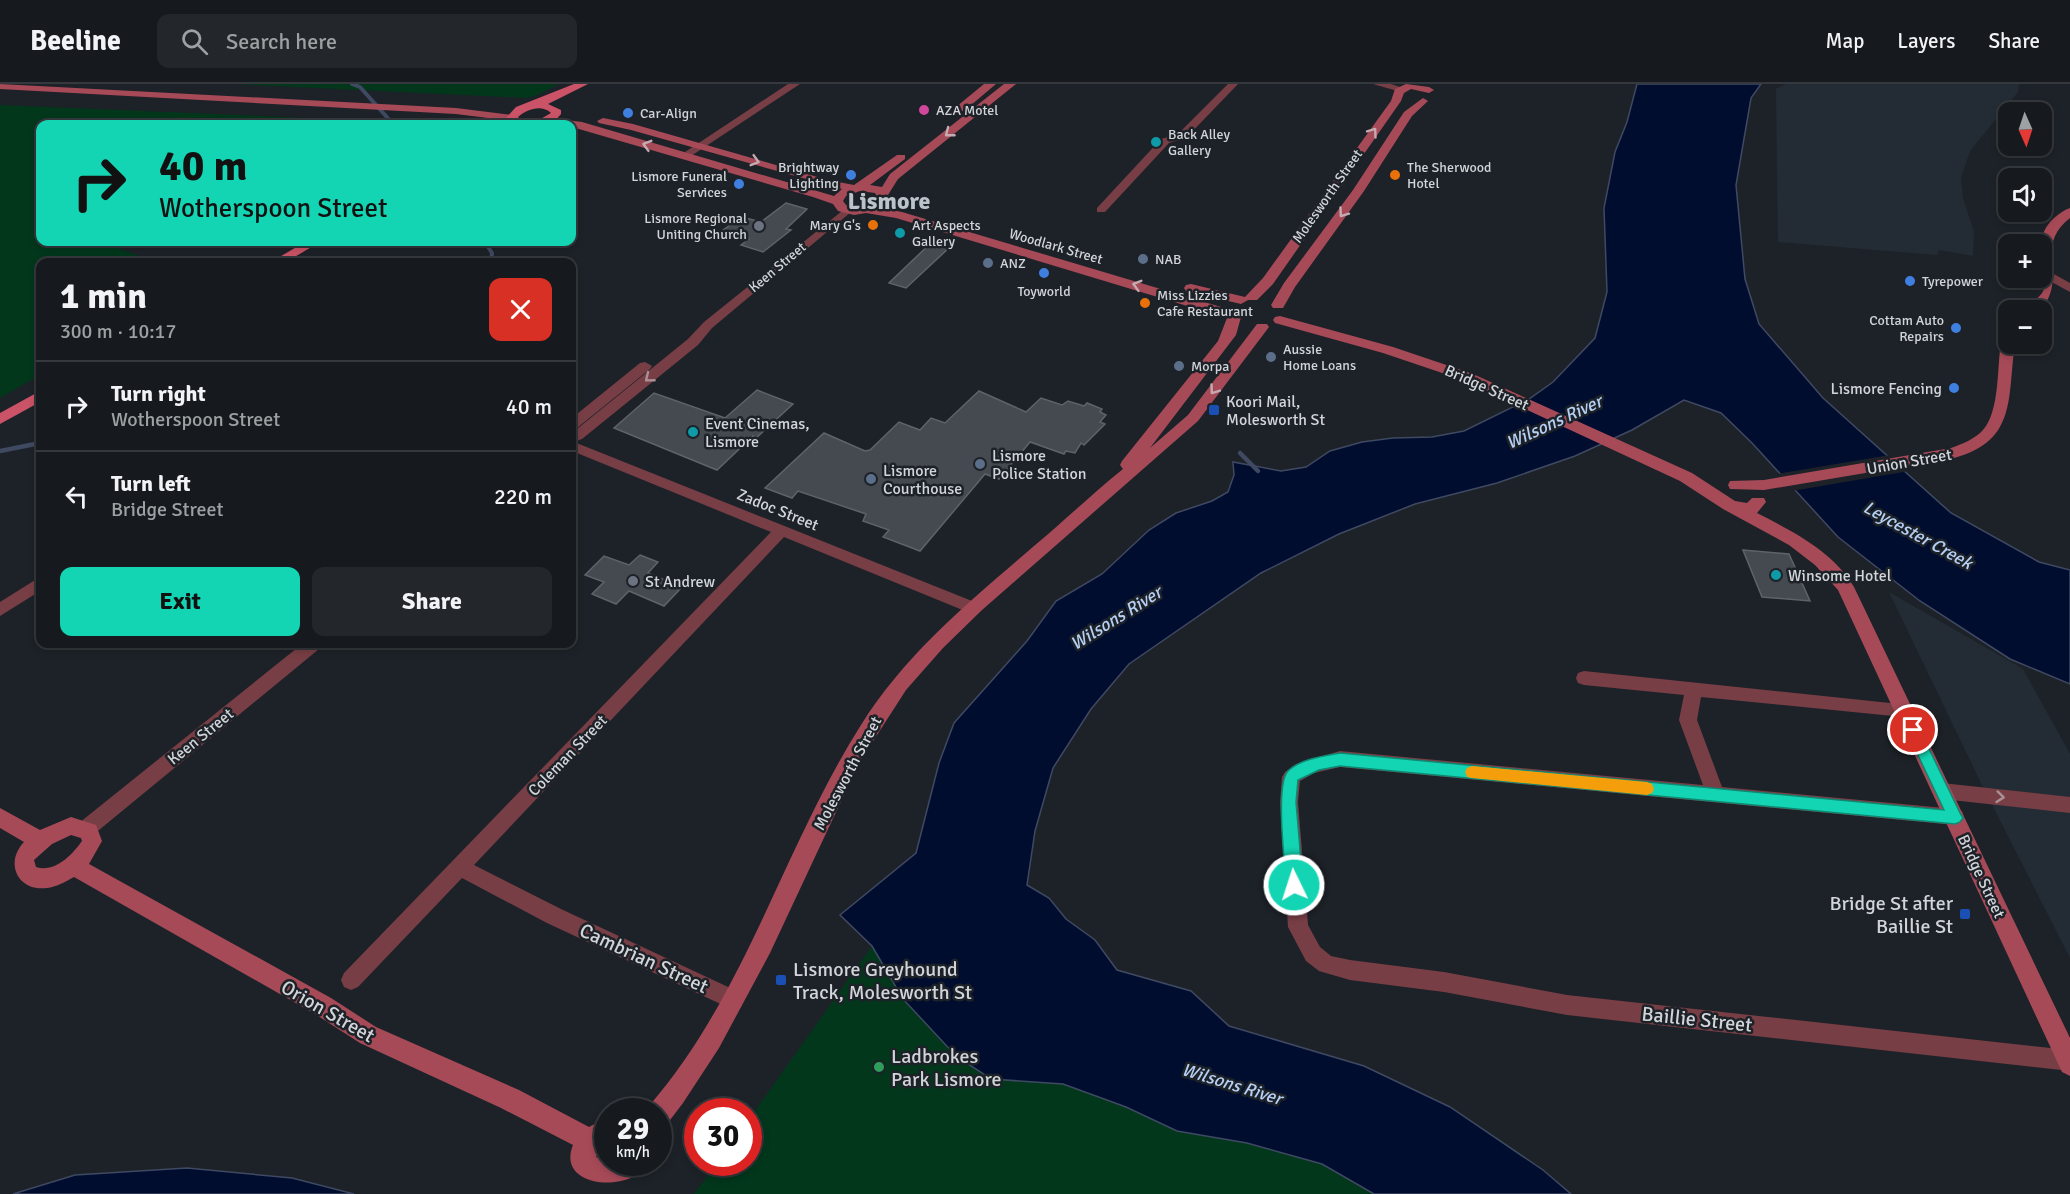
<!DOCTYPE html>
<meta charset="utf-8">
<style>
:root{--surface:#161a1e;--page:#23272b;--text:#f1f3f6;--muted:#9ea1a4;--line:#35383c;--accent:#14d5b3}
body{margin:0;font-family:Signika,sans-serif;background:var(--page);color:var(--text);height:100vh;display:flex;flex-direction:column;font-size:22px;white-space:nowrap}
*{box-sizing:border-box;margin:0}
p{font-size:20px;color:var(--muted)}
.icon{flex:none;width:33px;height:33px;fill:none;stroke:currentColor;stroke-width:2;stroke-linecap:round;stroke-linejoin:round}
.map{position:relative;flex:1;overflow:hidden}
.sheet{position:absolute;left:36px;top:174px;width:540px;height:390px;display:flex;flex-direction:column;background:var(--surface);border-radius:12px;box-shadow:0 3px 9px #0003,0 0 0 2px var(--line)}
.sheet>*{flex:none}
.banner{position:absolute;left:36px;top:36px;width:540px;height:126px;border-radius:12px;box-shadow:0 3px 9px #0003,0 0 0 2px var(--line);background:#14d5b3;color:#111;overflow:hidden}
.needle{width:39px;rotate:177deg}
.tools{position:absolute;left:1998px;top:18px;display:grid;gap:12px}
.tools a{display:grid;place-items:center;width:54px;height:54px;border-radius:12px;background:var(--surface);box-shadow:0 3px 9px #0003,0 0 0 2px var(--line);font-size:30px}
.speed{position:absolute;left:594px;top:1014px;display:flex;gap:12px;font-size:30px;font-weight:700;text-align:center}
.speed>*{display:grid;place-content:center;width:78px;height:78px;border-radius:50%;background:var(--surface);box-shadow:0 3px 9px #0003,0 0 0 2px var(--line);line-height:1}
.speed small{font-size:15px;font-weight:400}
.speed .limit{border:9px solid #d22;background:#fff;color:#111}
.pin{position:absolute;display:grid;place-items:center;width:51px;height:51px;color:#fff;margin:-26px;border:3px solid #fff;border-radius:50%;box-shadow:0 2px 6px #0007}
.me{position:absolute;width:66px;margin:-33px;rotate:356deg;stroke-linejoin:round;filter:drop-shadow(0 0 4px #0008)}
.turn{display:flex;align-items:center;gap:21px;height:126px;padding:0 24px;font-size:27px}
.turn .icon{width:78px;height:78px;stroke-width:2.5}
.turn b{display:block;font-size:42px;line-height:51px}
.round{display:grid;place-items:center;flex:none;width:63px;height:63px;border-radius:12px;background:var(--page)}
.summary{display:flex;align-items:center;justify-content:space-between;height:102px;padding:0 24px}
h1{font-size:36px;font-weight:800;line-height:45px}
.action{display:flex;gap:12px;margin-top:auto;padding:12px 24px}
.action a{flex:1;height:69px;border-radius:12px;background:var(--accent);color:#111;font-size:24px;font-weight:800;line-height:69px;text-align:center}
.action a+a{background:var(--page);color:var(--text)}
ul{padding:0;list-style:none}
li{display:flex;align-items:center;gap:18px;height:90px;padding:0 24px;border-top:2px solid var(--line)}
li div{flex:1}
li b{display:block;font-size:22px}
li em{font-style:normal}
header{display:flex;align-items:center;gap:36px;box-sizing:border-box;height:84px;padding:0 30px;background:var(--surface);border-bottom:2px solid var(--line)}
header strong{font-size:28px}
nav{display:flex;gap:33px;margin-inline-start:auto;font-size:21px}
.search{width:420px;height:54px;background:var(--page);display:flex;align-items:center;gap:15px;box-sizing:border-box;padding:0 21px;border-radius:12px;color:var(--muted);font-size:22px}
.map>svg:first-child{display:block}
.built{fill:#232c35}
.green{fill:#02371c}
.water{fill:#000d2f;stroke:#3f4962;stroke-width:1.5}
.pier{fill:#1d2228}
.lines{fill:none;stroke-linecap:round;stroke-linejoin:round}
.stream-far1{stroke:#3f4962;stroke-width:4}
.stream{stroke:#3f4962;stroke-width:4.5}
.building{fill:#454a50;stroke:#5d6369;stroke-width:1.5}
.street{fill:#783e45;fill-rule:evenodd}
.secondary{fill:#a74a58;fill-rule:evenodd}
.primary{fill:#cb5367;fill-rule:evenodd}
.oneway{stroke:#c4abb2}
.oneway2{stroke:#a99096}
.route{fill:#14d5b3;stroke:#0d8a74;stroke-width:1.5}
.slow{fill:#f59e0b}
.hotel-dot{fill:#d1479c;stroke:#1d2228;stroke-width:2}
.shop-dot{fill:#3f7fe0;stroke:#1d2228;stroke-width:2}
.culture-dot{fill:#0f9aa8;stroke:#1d2228;stroke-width:2}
.food-dot{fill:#e8710a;stroke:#1d2228;stroke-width:2}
.worship-dot{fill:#6b7280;stroke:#1d2228;stroke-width:2}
.service-dot{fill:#5c6f8a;stroke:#1d2228;stroke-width:2}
.transit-dot{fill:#1a4fb4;stroke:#1d2228;stroke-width:2}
.leisure-dot{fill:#2e9e5b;stroke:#1d2228;stroke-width:2}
.labels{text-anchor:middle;stroke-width:5;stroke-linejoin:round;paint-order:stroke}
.far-poi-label{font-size:14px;fill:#d1d4d8;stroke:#1d2228;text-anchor:start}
.far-street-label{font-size:14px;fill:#d1d4d8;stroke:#1d2228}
.street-label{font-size:16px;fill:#d1d4d8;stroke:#1d2228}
.poi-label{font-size:16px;fill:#d1d4d8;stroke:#1d2228;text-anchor:start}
.water-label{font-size:18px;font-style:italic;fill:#b6cff5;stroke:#1d2228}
.near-poi-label{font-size:20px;fill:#d1d4d8;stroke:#1d2228;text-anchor:start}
.near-street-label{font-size:20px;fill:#d1d4d8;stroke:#1d2228}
.far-town-label{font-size:24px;font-weight:bold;fill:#bcc3ca;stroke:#1d2228}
</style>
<header>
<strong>Beeline</strong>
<div class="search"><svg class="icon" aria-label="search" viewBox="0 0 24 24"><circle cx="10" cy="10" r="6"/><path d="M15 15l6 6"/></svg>Search here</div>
<nav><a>Map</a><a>Layers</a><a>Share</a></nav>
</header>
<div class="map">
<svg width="2070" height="1110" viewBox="0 0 2070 1110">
<rect width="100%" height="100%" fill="#1d2228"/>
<g class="built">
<path d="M1786,0H2019L2018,8L1970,67L1961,94L1963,114L1974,148L1973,172L1939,166L1937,171L1778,158L1776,5Z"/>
<path d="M1889,508L2023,585L2070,670V874L1980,697Z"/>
</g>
<g class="green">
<path d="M235,0H559L535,12L527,14Z"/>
<path d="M0,21L449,40H40V158H101L156,178H40V291L0,314Z"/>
<path d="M872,862L903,915L991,995L1063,1000L1126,1023L1177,1047L1247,1059L1322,1080L1374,1110H694L717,1079L748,1078L749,1035Z"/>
</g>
<g class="water">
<path d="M1637,0H1761L1751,14L1736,101L1745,195L1759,240L1823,314L1951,429L2039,478L2070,486V600L2010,575L1920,517L1838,453L1752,359L1721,329L1684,316L1632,346L1575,372L1497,399L1415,420L1339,450L1261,489L1129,580L1091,625L1053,684L1035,747L1027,801L1049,814L1066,835L1095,856L1117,886L1191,907L1229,942L1364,982L1450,1023L1543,1086L1571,1110H1374L1322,1080L1247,1059L1177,1047L1126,1023L1063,1000L991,995L956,972L903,915L872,862L840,831L916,769L939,679L954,639L1027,557L1056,517L1102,490L1149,446L1176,429L1212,417L1228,408L1234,391L1233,378L1281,387L1306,383L1330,367L1362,358L1393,354L1432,353L1464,347L1529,315L1553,298L1595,254L1607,208L1604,124L1615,68L1627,38Z"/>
<path d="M187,1084L292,1094L354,1110H13L75,1091Z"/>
</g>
<path class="pier" d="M1890,371L1909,387L1792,407L1776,390Z"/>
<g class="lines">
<g class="stream-far1">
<path d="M352,0L360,3L393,40"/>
<path d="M485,158L492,169L491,178"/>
</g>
<g class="stream">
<path d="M0,367L40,359"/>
<path d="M1240,369L1258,387"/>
</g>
</g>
<g class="building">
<path d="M786,119L807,125L786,145L791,146L763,168L741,161L749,155L723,146L742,133L761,138Z"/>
<path d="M935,155L952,161L906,204L889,199Z"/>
<path d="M757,306L793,320L756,354L753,352L717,386L614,344L654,309L725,334Z"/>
<path d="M979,307L1026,328L1041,314L1062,321L1068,317L1084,322L1087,319L1102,325L1100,328L1106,331L1100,338L1105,340L1084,361L1081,359L1075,369L1066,367L1064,370L1030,358L999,395L985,390L920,467L883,453L889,446L863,437L866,430L798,407L792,414L765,404L824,349L865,367L870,366L899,338L920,346L931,334L945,339Z"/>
<path d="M1743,466L1789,470L1810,517L1762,513Z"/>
<path d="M640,471L658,478L648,489L682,503L664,522L629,507L616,520L592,510L604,498L585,491L604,472L629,481Z"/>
</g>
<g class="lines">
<g class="street">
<path d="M788,0H800L688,74L679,72Z"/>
<path d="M1228,0H1238L1186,54L1169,59L1105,128H1097V124L1161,55L1178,50Z"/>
<path d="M1373,0H1391L1406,5L1401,8Z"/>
<path d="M847,123L853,126L851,128L712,244L698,261L582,355L574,358L977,519L979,523L977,527H965L784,453L474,781L561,825L741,909L744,916L741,923L734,926L727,923L547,839L462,794L358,903L351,906L344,903L341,896L344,889L771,448L572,367V349L688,255L704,238Z"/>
<path d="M2052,189L2070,199V208L2048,196V190Z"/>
<path d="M645,278L652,282L650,285L577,344L572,345V334L640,279Z"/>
<path d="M40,493V507L0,532V518Z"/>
<path d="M302,560H321L319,565L93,751L86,753L79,751L77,745L79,739Z"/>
<path d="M1584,587L1909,621L1912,626L1909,631L1903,633L1701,613L1697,636L1722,703L1955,725L1962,727L1964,733L1962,739L1955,741L1340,683L1314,689L1300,697L1298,718L1308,841L1320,863L1331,872L1350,876L1444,888L1567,911L2069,966L2070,987L1567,931L1444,908L1350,896L1319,887L1306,877L1288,843L1280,718L1282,693L1285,688L1296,680L1340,667L1703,701L1679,636L1684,611L1584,601L1578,599L1576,594L1578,589Z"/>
<path d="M1942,699L2070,713V729L1942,715L1936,713L1933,707L1936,701Z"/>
</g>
<g class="secondary">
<path d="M0,0L456,24L512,31L518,34L512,37L456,30L0,5Z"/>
<path d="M984,0H996L964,27H956V23Z"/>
<path d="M1004,0H1016L898,95L888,111L890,114L881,124L902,128L1238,228L1241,233L1236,251L1150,364L1188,331L1257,240H1267L1269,243L1198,337L982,526L943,564L906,606L859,679L770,869L719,964L683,1019L667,1040L658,1043V1028H647L649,1022C746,910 783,764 861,641C906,569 970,517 1034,462C1064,437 1092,410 1123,385L1120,381L1122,377L1218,257L1227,234L896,134L866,129L854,131L838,127L833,120L813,113L572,43V40L536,39L538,37L559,35L582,38L834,112L842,105L631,46L599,39L597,37L603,34L633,40L828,96L854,101L897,71H905V75L870,101L882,103L890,90ZM860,107L875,109L878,114C869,123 859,124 846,121L843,117L846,112Z"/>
<path d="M1406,0L1429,3L1434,6L1429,9L1411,5L1404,9L1401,17L1273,200L1257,216H1248L1241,220L1186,207L1184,204L1186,201L1191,200L1245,213L1263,194L1391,17L1395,5Z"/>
<path d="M1423,14L1428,17L1412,32L1364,107L1295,203L1283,224H1273L1271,221L1284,199L1353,106L1404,28Z"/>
<path d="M2070,124V134C2032,163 2070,194 2040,226H2026C2031,217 2043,214 2045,201C2049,176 2030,156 2054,134C2059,130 2064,126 2070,124Z"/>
<path d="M1280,232L1393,263L1473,290L1692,389L1735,417L1747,419L1752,414H1764L1766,418L1757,429C1792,447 1833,467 1854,503L2070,954V992L2062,988L1838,506L1815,481L1789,461L1723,425L1680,397L1463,296L1383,269L1275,239L1273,236L1275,233Z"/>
<path d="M2008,254V260H2015C2007,312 2018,357 1954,374L1764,406L1730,405L1728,401L1730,397L1764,396L1951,364C1962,360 1975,355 1983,346C2000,327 1997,282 2001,258Z"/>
<path d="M0,724L40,746L71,733L96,741L102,757L89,780L331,914L376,943L519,1006L589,1043L608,1033V1060L600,1065L596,1073L608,1078H649C633,1110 555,1105 573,1061L501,1024L360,959L315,930L74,793C65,798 56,803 47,804C18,808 4,779 24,758L0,744ZM71,751L81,754L82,757C72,771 55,789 36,783L34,776L52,760Z"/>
</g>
<g class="primary">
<path d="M574,0H588L548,20L561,26V30C553,41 545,40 532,40L551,29C542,20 527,25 518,33L524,40H513L506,34L516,23Z"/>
<path d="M305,158H320L286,178H271Z"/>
<path d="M40,307V318L0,340V329Z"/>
</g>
</g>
<defs><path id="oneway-chevron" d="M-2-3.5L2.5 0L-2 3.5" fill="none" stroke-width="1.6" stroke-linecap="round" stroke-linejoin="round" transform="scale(1.5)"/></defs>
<g class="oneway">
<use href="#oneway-chevron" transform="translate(1373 48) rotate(-54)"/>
<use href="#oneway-chevron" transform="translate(949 49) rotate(142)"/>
<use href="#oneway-chevron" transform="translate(647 61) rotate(-164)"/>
<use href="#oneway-chevron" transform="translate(755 77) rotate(16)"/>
<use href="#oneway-chevron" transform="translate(1343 129) rotate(126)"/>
<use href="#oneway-chevron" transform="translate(1137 201) rotate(-164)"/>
<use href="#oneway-chevron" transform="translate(1214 306) rotate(126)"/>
</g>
<g class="oneway2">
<use href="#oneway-chevron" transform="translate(649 294) rotate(141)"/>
<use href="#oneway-chevron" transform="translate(2000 713) rotate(6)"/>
</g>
<path class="route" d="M1913,640L1918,642L1960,729L1963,734L1960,738L1955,740L1340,682L1319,686L1298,696L1296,718L1303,801L1300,806L1294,809L1289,806L1286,801C1285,780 1275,700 1288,687C1300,675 1324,672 1340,669L1944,726L1906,646L1908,642Z"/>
<path class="slow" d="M1472,682L1647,698L1652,700L1654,705L1652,709L1647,711L1472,694L1467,693L1465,688L1467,684Z"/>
<circle class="hotel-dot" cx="924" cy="26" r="6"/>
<g class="shop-dot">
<circle cx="628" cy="29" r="6"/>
<circle cx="851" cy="91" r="6"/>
<circle cx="739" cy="100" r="6"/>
<circle cx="1044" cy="189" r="6"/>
<circle cx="1910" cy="197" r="6"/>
<circle cx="1956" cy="244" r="6"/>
<circle cx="1954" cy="304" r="6"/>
</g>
<g class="culture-dot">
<circle cx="1156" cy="58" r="6"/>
<circle cx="900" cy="149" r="6"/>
<circle cx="693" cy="348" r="6"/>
<circle cx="1776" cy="491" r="6"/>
</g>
<g class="food-dot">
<circle cx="1395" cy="91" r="6"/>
<circle cx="873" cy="141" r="6"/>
<circle cx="1145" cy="219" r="6"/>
</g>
<g class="worship-dot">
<circle cx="759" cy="142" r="6"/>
<circle cx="633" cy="497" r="6"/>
</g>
<g class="service-dot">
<circle cx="1143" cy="175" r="6"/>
<circle cx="988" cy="179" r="6"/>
<circle cx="1271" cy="273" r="6"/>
<circle cx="1179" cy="282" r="6"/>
<circle cx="980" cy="380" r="6"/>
<circle cx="871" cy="395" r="6"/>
</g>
<g class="transit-dot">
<rect x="1208" y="320" width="12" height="12" rx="3"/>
<rect x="1959" y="824" width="12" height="12" rx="3"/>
<rect x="775" y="890" width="12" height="12" rx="3"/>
</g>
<circle class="leisure-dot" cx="879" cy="983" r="6"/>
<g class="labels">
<g class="far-poi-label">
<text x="936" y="31">AZA Motel</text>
<text x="640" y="34">Car-Align</text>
<text x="1168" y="55">Back Alley<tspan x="1168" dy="16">Gallery</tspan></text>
<text x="839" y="88" text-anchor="end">Brightway<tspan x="839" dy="16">Lighting</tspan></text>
<text x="1407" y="88">The Sherwood<tspan x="1407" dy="16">Hotel</tspan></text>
<text x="727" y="97" text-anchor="end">Lismore Funeral<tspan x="727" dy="16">Services</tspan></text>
<text x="747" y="139" text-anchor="end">Lismore Regional<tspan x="747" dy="16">Uniting Church</tspan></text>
<text x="861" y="146" text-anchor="end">Mary G's</text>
<text x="912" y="146">Art Aspects<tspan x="912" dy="16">Gallery</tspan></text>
<text x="1155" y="180">NAB</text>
<text x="1000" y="184">ANZ</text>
<text x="1922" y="202">Tyrepower</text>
<text x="1044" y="212" text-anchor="middle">Toyworld</text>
<text x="1157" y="216">Miss Lizzies<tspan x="1157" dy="16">Cafe Restaurant</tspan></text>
<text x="1944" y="241" text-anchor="end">Cottam Auto<tspan x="1944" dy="16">Repairs</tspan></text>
<text x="1283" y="270">Aussie<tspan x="1283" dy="16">Home Loans</tspan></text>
<text x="1191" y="287">Morpa</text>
</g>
<g class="far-street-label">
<text transform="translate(1327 112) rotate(-55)" y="5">Molesworth Street</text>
<text transform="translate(1056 162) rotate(16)" y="5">Woodlark Street</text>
<text transform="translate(777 183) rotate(-40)" y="5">Keen Street</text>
</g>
<g class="street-label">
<text transform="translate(1487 303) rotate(24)" y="6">Bridge Street</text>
<text transform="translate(1909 377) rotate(-10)" y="6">Union Street</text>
<text transform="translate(778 425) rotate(22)" y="6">Zadoc Street</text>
<text transform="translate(200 652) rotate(-39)" y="6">Keen Street</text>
<text transform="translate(567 671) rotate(-46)" y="6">Coleman Street</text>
<text transform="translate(847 689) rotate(-62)" y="6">Molesworth Street</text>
<text transform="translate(1982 792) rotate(65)" y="6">Bridge Street</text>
</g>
<g class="poi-label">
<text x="1942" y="310" text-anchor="end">Lismore Fencing</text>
<text x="1226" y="323">Koori Mail,<tspan x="1226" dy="18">Molesworth St</tspan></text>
<text x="705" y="345">Event Cinemas,<tspan x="705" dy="18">Lismore</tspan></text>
<text x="992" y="377">Lismore<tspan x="992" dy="18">Police Station</tspan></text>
<text x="883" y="392">Lismore<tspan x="883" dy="18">Courthouse</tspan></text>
<text x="1788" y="497">Winsome Hotel</text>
<text x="645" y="503">St Andrew</text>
</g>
<g class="water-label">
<text transform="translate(1554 338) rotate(-25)" y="6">Wilsons River</text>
<text transform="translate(1918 451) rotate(29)" y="6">Leycester Creek</text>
<text transform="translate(1116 534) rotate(-32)" y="6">Wilsons River</text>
<text transform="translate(1232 1000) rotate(17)" y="6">Wilsons River</text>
</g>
<g class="near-poi-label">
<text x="1953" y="826" text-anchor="end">Bridge St after<tspan x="1953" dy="23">Baillie St</tspan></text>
<text x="793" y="892">Lismore Greyhound<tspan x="793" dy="23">Track, Molesworth St</tspan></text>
<text x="891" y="979">Ladbrokes<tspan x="891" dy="23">Park Lismore</tspan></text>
</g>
<g class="near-street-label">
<text transform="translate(644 874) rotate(25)" y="7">Cambrian Street</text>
<text transform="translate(328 927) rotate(30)" y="7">Orion Street</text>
<text transform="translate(1697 935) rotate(6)" y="7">Baillie Street</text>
</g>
<g class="far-town-label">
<text x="889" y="125">Lismore</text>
</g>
</g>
</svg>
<div class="tools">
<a><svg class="needle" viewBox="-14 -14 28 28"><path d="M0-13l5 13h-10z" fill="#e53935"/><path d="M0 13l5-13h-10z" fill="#9ea1a4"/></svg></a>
<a><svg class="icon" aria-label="sound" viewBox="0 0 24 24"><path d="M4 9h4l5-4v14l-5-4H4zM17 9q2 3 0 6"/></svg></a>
<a>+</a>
<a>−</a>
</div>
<div class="speed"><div>29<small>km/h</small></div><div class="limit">30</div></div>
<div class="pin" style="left:1913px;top:646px;background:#d93025"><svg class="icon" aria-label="arrive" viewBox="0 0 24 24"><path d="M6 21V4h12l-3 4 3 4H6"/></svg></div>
<svg class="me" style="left:1294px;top:801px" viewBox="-20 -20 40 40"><circle r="17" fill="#14d5b3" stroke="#fff" stroke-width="3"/><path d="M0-11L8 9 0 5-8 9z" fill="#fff"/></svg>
<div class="banner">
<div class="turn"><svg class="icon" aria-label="right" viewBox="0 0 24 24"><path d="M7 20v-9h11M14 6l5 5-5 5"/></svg><div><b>40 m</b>Wotherspoon Street</div></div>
</div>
<section class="sheet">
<div class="summary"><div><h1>1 min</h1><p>300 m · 10:17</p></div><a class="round" style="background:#d93025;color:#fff"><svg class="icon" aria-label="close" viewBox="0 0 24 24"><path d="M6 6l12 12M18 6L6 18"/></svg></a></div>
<ul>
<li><svg class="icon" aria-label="right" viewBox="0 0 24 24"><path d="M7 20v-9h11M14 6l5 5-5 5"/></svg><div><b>Turn right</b><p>Wotherspoon Street</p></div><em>40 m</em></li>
<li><svg class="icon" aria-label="left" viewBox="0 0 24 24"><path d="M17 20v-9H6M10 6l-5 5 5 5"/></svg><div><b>Turn left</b><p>Bridge Street</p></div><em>220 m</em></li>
</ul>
<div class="action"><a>Exit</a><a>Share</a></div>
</section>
</div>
